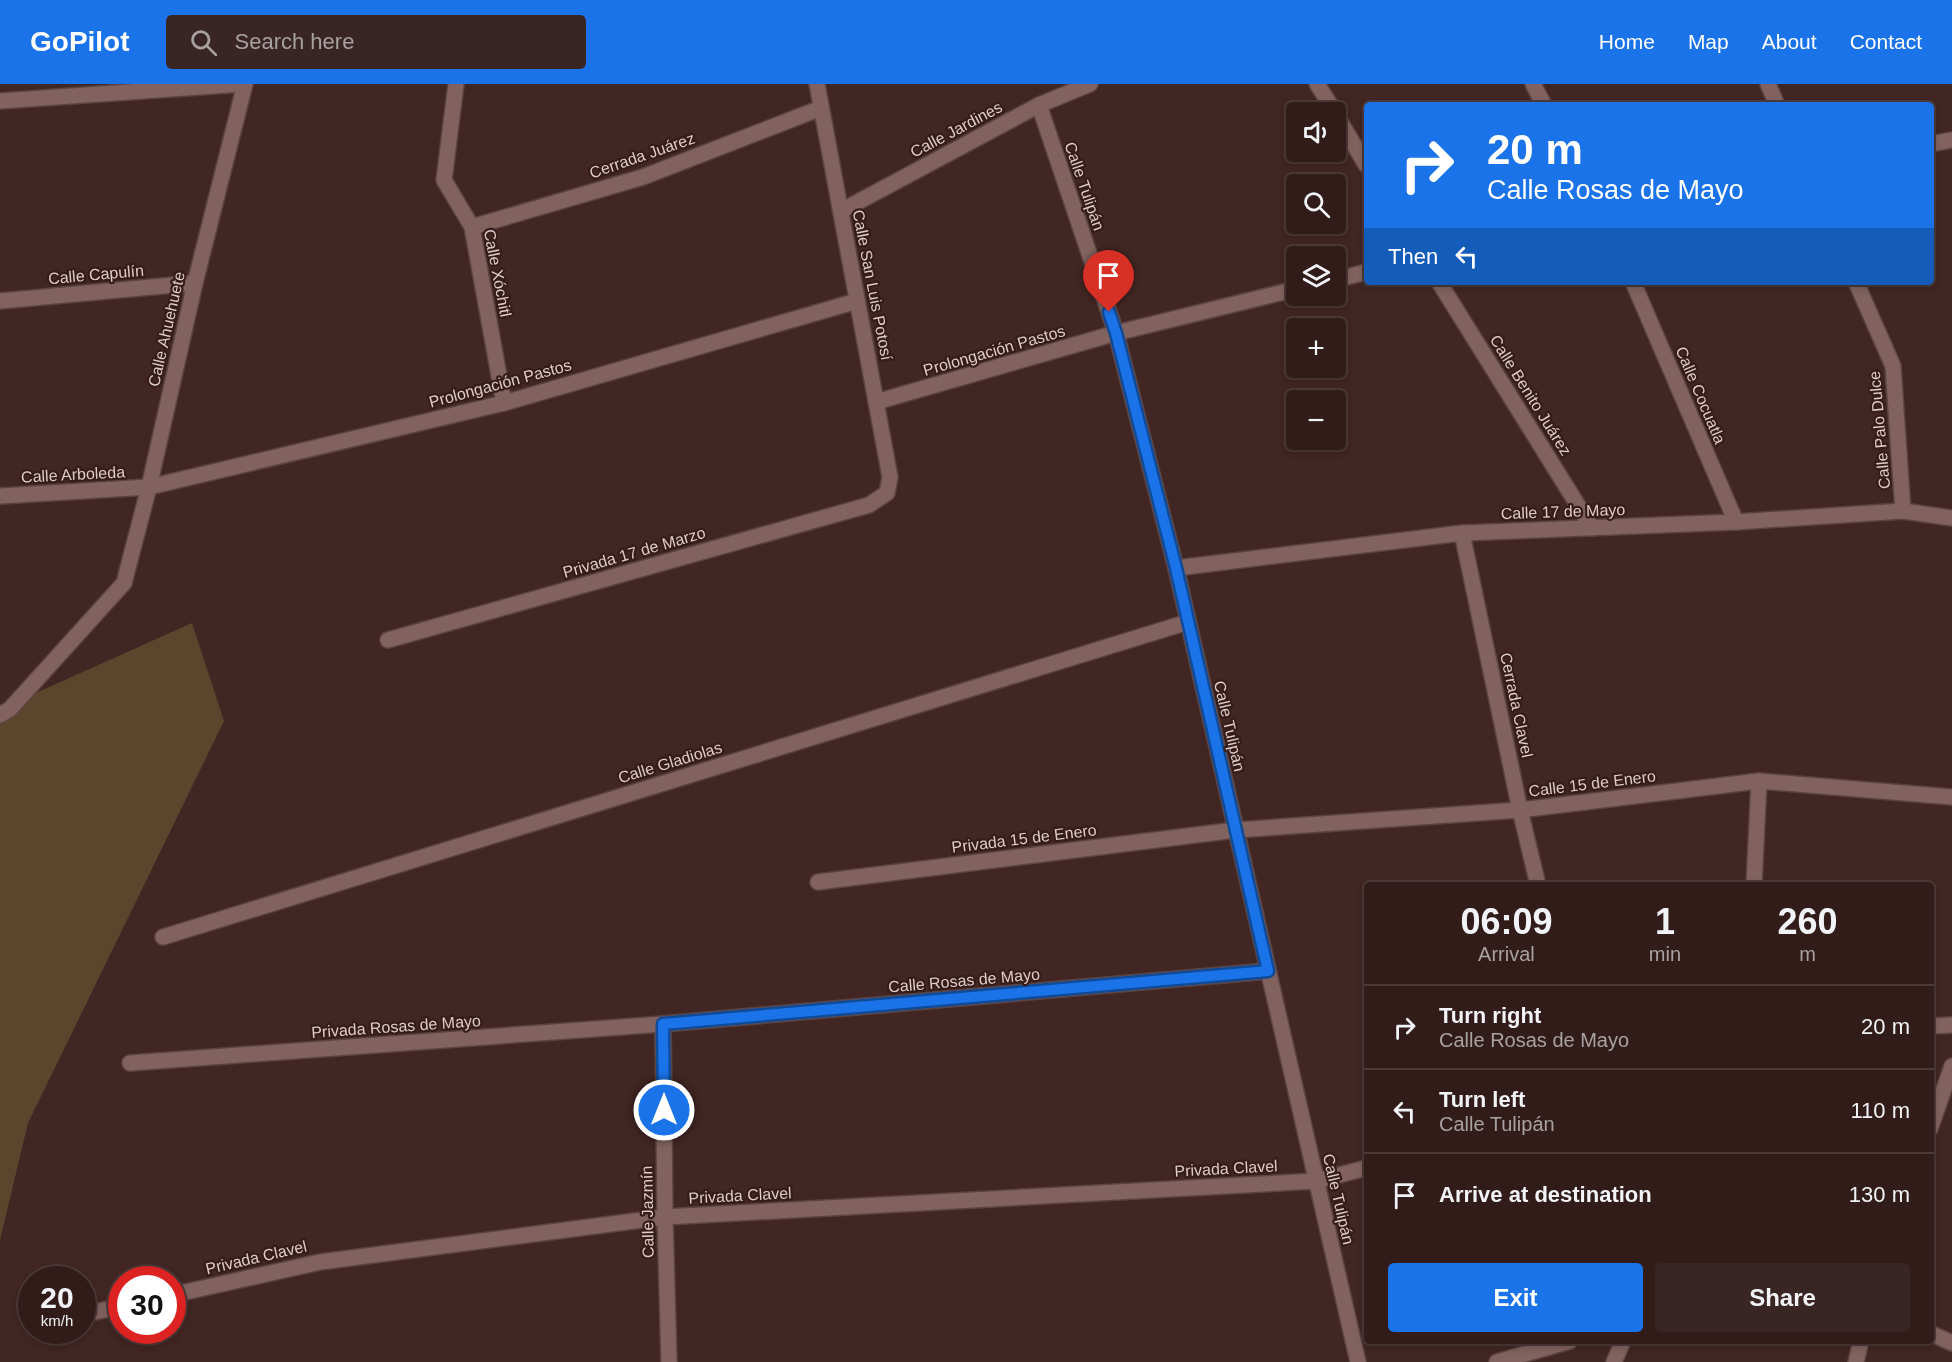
<!DOCTYPE html>
<meta charset="utf-8">
<style>
:root{--surface:#311c1a;--page:#392523;--text:#f1f3f6;--muted:#a8a1a2;--line:#4c3a39;--accent:#1a73e8}
body{margin:0;font-family:Arial,sans-serif;background:var(--page);color:var(--text);height:100vh;display:flex;flex-direction:column;font-size:22px;white-space:nowrap}
*{box-sizing:border-box;margin:0}
p{font-size:20px;color:var(--muted)}
.icon{flex:none;width:33px;height:33px;fill:none;stroke:currentColor;stroke-width:2;stroke-linecap:round;stroke-linejoin:round}
.map{position:relative;flex:1;overflow:hidden}
.panel{position:absolute;left:1364px;top:798px;width:570px;height:462px;display:flex;flex-direction:column;background:var(--surface);border-radius:6px;box-shadow:0 3px 9px #0003,0 0 0 2px var(--line)}
.panel>*{flex:none}
.top-card{position:absolute;left:1364px;top:18px;width:570px;height:183px;border-radius:6px;box-shadow:0 3px 9px #0003,0 0 0 2px var(--line);background:#1a73e8;color:#fff;overflow:hidden}
.buttons{position:absolute;left:1286px;top:18px;display:grid;gap:12px}
.buttons a{display:grid;place-items:center;width:60px;height:60px;border-radius:6px;background:var(--surface);box-shadow:0 3px 9px #0003,0 0 0 2px var(--line);font-size:30px}
.speed{position:absolute;left:18px;top:1182px;display:flex;gap:12px;font-size:30px;font-weight:700;text-align:center}
.speed>*{display:grid;place-content:center;width:78px;height:78px;border-radius:50%;background:var(--surface);box-shadow:0 3px 9px #0003,0 0 0 2px var(--line);line-height:1}
.speed small{font-size:15px;font-weight:400}
.speed .limit{border:9px solid #d22;background:#fff;color:#111}
.pin{position:absolute;display:grid;place-items:center;width:51px;height:51px;color:#fff;margin:-62px -26px;border-radius:50% 50% 50% 0;rotate:-45deg;box-shadow:0 0 6px #0007}
.pin .icon{rotate:45deg}
.me{position:absolute;width:66px;margin:-33px;rotate:0deg;stroke-linejoin:round;filter:drop-shadow(0 0 4px #0008)}
.turn{display:flex;align-items:center;gap:21px;height:126px;padding:0 24px;font-size:27px}
.turn .icon{width:78px;height:78px;stroke-width:2.5}
.turn b{display:block;font-size:42px;line-height:51px}
.then{display:flex;align-items:center;height:57px;padding:0 24px;background:#0003;gap:12px;font-size:22px}
.eta{display:flex;justify-content:space-evenly;align-items:center;height:102px;text-align:center}
.eta b{font-size:36px;font-weight:700;line-height:42px}
.button{display:flex;gap:12px;margin-top:auto;padding:12px 24px}
.button a{flex:1;height:69px;border-radius:6px;background:var(--accent);color:#fff;font-size:24px;font-weight:700;line-height:69px;text-align:center}
.button a+a{background:var(--page);color:var(--text)}
ul{padding:0;list-style:none}
li{display:flex;align-items:center;gap:18px;height:84px;padding:0 24px;border-top:2px solid var(--line)}
li div{flex:1}
li b{display:block;font-size:22px}
li em{font-style:normal}
header{display:flex;align-items:center;gap:36px;box-sizing:border-box;height:84px;padding:0 30px;background:var(--accent);color:#fff}
header strong{font-size:28px}
nav{display:flex;gap:33px;margin-inline-start:auto;font-size:21px}
.search{width:420px;height:54px;background:var(--page);display:flex;align-items:center;gap:15px;box-sizing:border-box;padding:0 21px;border-radius:6px;color:var(--muted);font-size:22px}
.map>svg:first-child{display:block}
.green{fill:#5c452d}
.lines{fill:none;stroke-linecap:round;stroke-linejoin:round}
.minor-casing{stroke:#5b4341;stroke-width:18}
.minor{stroke:#81625e;stroke-width:15}
.route-casing{stroke:#114b97;stroke-width:15}
.route{stroke:#1a73e8;stroke-width:10}
.labels{text-anchor:middle;stroke-width:4.5;stroke-linejoin:round;paint-order:stroke}
.street-label{font-size:16px;fill:#dfccca;stroke:#361c1a}
</style>
<header>
<strong>GoPilot</strong>
<div class="search"><svg class="icon" aria-label="search" viewBox="0 0 24 24"><circle cx="10" cy="10" r="6"/><path d="M15 15l6 6"/></svg>Search here</div>
<nav><a>Home</a><a>Map</a><a>About</a><a>Contact</a></nav>
</header>
<div class="map">
<svg width="1952" height="1278" viewBox="0 0 1952 1278">
<rect width="100%" height="100%" fill="#412623"/>
<path class="green" d="M192,539L224,637L28,1039L0,1156V625Z"/>
<g class="lines">
<defs>
<g id="minor">
<path d="M456,0L444,96L472,143L504,319"/>
<path d="M1317,0L1335,28"/>
<path d="M1533,0L1544,21"/>
<path d="M1768,0L1777,21"/>
<path d="M0,17L242,0"/>
<path d="M1039,21L1116,249L1176,484L1358,1278"/>
<path d="M1335,29L1366,81"/>
<path d="M1930,60L1952,56"/>
<path d="M841,127L1039,21L1090,0"/>
<path d="M472,143L643,93L821,24"/>
<path d="M1335,196L1366,188"/>
<path d="M1439,198L1592,444"/>
<path d="M1633,198L1736,438"/>
<path d="M1856,198L1893,282L1903,427"/>
<path d="M0,217L195,199"/>
<path d="M876,318L1116,249L1296,205"/>
<path d="M0,412L149,403L504,319L857,217"/>
<path d="M1462,449L1520,726L1538,801"/>
<path d="M1176,484L1462,449L1736,438L1903,427L1952,434"/>
<path d="M388,556L869,421L887,409L890,393L817,0"/>
<path d="M0,631L10,625L124,499L149,403L195,199L245,0"/>
<path d="M818,798L1236,746L1520,726L1759,697L1952,713"/>
<path d="M1754,801L1759,697"/>
<path d="M163,853L1188,538"/>
<path d="M663,940L665,1133L669,1278"/>
<path d="M1930,942L1952,941"/>
<path d="M130,979L663,940L1268,887"/>
<path d="M1930,1045L1952,982"/>
<path d="M172,1211L320,1178L665,1133L1316,1097L1366,1084"/>
<path d="M95,1228L122,1222"/>
<path d="M1930,1249L1952,1259"/>
<path d="M1497,1278L1570,1257"/>
<path d="M1614,1278L1623,1257"/>
<path d="M1856,1278L1861,1257"/>
</g>
</defs>
<use href="#minor" class="minor-casing"/>
<use href="#minor" class="minor"/>
</g>
<g class="lines">
<defs>
<path id="route" d="M664,1026L663,940L1268,887L1176,484L1116,249L1109,228"/>
</defs>
<use href="#route" class="route-casing"/>
<use href="#route" class="route"/>
</g>
<g class="labels">
<g class="street-label">
<text transform="translate(956 45) rotate(-28)" y="6">Calle Jardines</text>
<text transform="translate(642 71) rotate(-19)" y="6">Cerrada Juárez</text>
<text transform="translate(1085 102) rotate(71)" y="6">Calle Tulipán</text>
<text transform="translate(498 189) rotate(79)" y="6">Calle Xóchitl</text>
<text transform="translate(96 190) rotate(-5)" y="6">Calle Capulín</text>
<text transform="translate(873 201) rotate(79)" y="6">Calle San Luis Potosí</text>
<text transform="translate(166 245) rotate(-77)" y="6">Calle Ahuehuete</text>
<text transform="translate(994 266) rotate(-16)" y="6">Prolongación Pastos</text>
<text transform="translate(500 299) rotate(-15)" y="6">Prolongación Pastos</text>
<text transform="translate(1531 311) rotate(58)" y="6">Calle Benito Juárez</text>
<text transform="translate(1701 311) rotate(67)" y="6">Calle Cocuatla</text>
<text transform="translate(1879 346) rotate(-95)" y="6">Calle Palo Dulce</text>
<text transform="translate(73 390) rotate(-3)" y="6">Calle Arboleda</text>
<text transform="translate(1563 427) rotate(-2)" y="6">Calle 17 de Mayo</text>
<text transform="translate(634 468) rotate(-16)" y="6">Privada 17 de Marzo</text>
<text transform="translate(1517 621) rotate(78)" y="6">Cerrada Clavel</text>
<text transform="translate(1230 642) rotate(77)" y="6">Calle Tulipán</text>
<text transform="translate(670 678) rotate(-17)" y="6">Calle Gladiolas</text>
<text transform="translate(1592 699) rotate(-7)" y="6">Calle 15 de Enero</text>
<text transform="translate(1024 754) rotate(-7)" y="6">Privada 15 de Enero</text>
<text transform="translate(964 896) rotate(-5)" y="6">Calle Rosas de Mayo</text>
<text transform="translate(396 942) rotate(-4)" y="6">Privada Rosas de Mayo</text>
<text transform="translate(1226 1084) rotate(-3)" y="6">Privada Clavel</text>
<text transform="translate(740 1111) rotate(-3)" y="6">Privada Clavel</text>
<text transform="translate(1339 1115) rotate(77)" y="6">Calle Tulipán</text>
<text transform="translate(647 1128) rotate(-91)" y="6">Calle Jazmín</text>
<text transform="translate(256 1173) rotate(-13)" y="6">Privada Clavel</text>
</g>
</g>
</svg>
<div class="buttons">
<a><svg class="icon" aria-label="sound" viewBox="0 0 24 24"><path d="M4 9h4l5-4v14l-5-4H4zM17 9q2 3 0 6"/></svg></a>
<a><svg class="icon" aria-label="search" viewBox="0 0 24 24"><circle cx="10" cy="10" r="6"/><path d="M15 15l6 6"/></svg></a>
<a><svg class="icon" aria-label="layers" viewBox="0 0 24 24"><path d="M12 4l9 5-9 5-9-5zM3 14l9 5 9-5"/></svg></a>
<a>+</a>
<a>−</a>
</div>
<div class="speed"><div>20<small>km/h</small></div><div class="limit">30</div></div>
<div class="pin" style="left:1109px;top:228px;background:#d93025"><svg class="icon" aria-label="arrive" viewBox="0 0 24 24"><path d="M6 21V4h12l-3 4 3 4H6"/></svg></div>
<svg class="me" style="left:664px;top:1026px" viewBox="-20 -20 40 40"><circle r="17" fill="#1a73e8" stroke="#fff" stroke-width="3"/><path d="M0-11L8 9 0 5-8 9z" fill="#fff"/></svg>
<div class="top-card">
<div class="turn"><svg class="icon" aria-label="right" viewBox="0 0 24 24"><path d="M7 20v-9h11M14 6l5 5-5 5"/></svg><div><b>20 m</b>Calle Rosas de Mayo</div></div>
<div class="then">Then<svg class="icon" aria-label="left" viewBox="0 0 24 24"><path d="M17 20v-9H6M10 6l-5 5 5 5"/></svg></div>
</div>
<section class="panel">
<div class="eta">
<div><b>06:09</b><p>Arrival</p></div>
<div><b>1</b><p>min</p></div>
<div><b>260</b><p>m</p></div>
</div>
<ul>
<li><svg class="icon" aria-label="right" viewBox="0 0 24 24"><path d="M7 20v-9h11M14 6l5 5-5 5"/></svg><div><b>Turn right</b><p>Calle Rosas de Mayo</p></div><em>20 m</em></li>
<li><svg class="icon" aria-label="left" viewBox="0 0 24 24"><path d="M17 20v-9H6M10 6l-5 5 5 5"/></svg><div><b>Turn left</b><p>Calle Tulipán</p></div><em>110 m</em></li>
<li><svg class="icon" aria-label="arrive" viewBox="0 0 24 24"><path d="M6 21V4h12l-3 4 3 4H6"/></svg><div><b>Arrive at destination</b></div><em>130 m</em></li>
</ul>
<div class="button"><a>Exit</a><a>Share</a></div>
</section>
</div>
